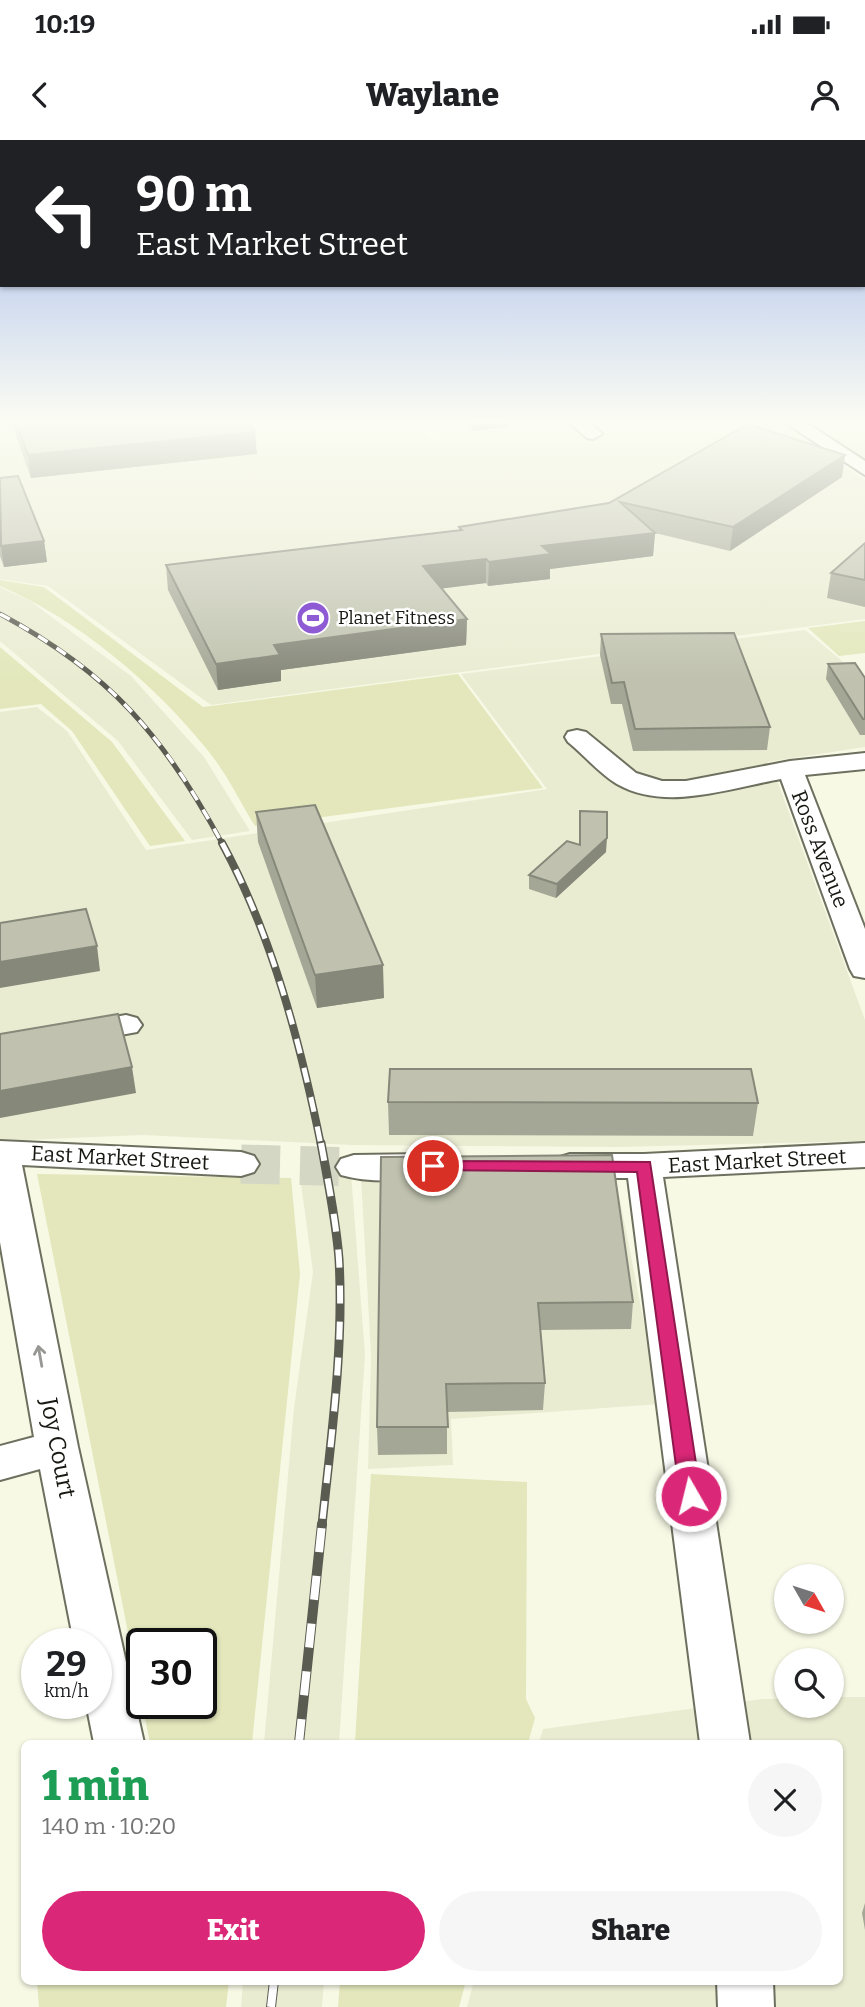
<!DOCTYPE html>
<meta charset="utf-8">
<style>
:root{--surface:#fff;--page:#f6f6f6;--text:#202124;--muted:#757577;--accent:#db2777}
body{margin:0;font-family:Bitter,serif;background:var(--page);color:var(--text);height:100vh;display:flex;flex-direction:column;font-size:26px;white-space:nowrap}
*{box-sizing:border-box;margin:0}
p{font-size:23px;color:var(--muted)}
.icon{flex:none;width:38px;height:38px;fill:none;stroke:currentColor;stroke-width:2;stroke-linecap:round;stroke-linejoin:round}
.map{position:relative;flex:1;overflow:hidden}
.panel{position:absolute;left:21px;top:1600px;width:822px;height:245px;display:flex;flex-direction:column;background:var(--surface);border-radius:10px;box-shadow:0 2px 5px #0004}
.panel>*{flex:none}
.guide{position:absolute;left:0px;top:0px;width:866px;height:147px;box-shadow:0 2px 5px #0004;background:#202124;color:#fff;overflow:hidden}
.needle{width:46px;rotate:129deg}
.controls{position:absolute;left:774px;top:1424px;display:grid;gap:14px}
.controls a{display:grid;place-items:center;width:70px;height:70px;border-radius:50%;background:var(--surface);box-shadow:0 2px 5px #0004;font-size:35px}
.speed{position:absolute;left:21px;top:1488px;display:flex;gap:14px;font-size:35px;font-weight:700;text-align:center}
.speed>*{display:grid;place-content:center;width:91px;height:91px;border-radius:50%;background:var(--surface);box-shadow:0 2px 5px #0004;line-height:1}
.speed small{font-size:18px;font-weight:400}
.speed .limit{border:4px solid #111;border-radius:10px;background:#fff;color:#111}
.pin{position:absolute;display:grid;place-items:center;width:60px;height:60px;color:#fff;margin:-30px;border:4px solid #fff;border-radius:50%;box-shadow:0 2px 7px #0007}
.me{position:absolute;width:77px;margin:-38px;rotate:352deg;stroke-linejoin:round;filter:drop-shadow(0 0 5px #0008)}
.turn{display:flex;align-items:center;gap:24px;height:147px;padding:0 21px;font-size:32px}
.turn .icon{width:91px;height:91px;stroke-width:2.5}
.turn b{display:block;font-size:49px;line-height:60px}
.round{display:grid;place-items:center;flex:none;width:74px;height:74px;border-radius:37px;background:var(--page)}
.headline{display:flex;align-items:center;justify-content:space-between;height:119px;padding:0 21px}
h1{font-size:42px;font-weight:800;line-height:52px;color:#1e9e55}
.action{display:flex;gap:14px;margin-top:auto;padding:14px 21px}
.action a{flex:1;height:80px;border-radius:42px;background:var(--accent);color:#fff;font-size:28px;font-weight:800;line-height:80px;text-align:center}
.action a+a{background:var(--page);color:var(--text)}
.status{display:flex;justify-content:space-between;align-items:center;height:49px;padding:0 35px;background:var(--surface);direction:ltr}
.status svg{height:19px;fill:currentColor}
header{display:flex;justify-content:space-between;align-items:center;height:91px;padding:0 21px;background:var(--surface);font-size:32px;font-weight:800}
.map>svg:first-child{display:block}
.built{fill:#eaecd2}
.green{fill:#e3e7bb;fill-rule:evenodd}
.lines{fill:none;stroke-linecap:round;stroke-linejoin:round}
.minor-tunnel{stroke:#d5d7c5;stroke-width:39;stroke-dasharray:39 20;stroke-linecap:butt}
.minor-casing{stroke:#6e705f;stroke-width:4}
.minor{fill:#fff;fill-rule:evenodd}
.rail-far3-casing{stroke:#5b5c51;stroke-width:5}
.rail-far2-casing{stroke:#5b5c51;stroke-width:8}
.rail-far1-casing{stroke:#5b5c51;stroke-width:9}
.rail-casing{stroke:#5b5c51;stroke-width:10}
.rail-far3{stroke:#fff;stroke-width:3.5;stroke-dasharray:11;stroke-linecap:butt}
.rail-far2{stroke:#fff;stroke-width:5;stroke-dasharray:15;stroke-linecap:butt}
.rail-far1{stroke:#fff;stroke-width:6;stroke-dasharray:18;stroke-linecap:butt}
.rail{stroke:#fff;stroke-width:8;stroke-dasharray:24;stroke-linecap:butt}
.wall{fill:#a5a796}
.shaded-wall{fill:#86887a}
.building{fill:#c0c2af;stroke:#86887a;stroke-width:2}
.oneway{stroke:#979794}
.route{fill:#db2777;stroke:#8e194d;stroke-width:2}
.labels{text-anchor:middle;stroke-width:5;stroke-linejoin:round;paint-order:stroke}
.far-poi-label{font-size:18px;fill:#171811;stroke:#fff;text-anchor:start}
.street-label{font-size:21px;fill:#171811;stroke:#fff}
.near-street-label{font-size:24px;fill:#171811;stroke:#fff}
</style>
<div class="status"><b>10:19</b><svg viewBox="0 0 49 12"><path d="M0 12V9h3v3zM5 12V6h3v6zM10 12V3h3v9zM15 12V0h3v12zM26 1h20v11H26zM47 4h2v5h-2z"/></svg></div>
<header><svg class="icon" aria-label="back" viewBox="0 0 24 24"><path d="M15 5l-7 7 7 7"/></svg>Waylane<svg class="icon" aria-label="person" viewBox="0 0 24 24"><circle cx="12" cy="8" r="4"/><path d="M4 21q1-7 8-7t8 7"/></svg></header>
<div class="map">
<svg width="865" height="1867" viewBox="0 0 865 1867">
<rect width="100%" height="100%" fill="#f7f9e5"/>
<g class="built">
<path d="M0,280H422L413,281L435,302L442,300L424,283L441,280H774L865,340V479L211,565L48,446L0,439Z"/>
<path d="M804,280H865V319Z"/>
<path d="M0,447L30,461L131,536L204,617L250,691L192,700L118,601L0,501Z"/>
<path d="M805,490L842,521L865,553V607L767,622L774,632L865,880V1001L618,1007L352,1005L143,995L0,1001V572L37,567L67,591L146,710L547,649L461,534Z"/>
<path d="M351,1033L365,1215L339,1603H264L294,1268L313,1132L300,1036Z"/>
<path d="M615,1035L660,1264L451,1279L453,1325L368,1329L371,1215L361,1037Z"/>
<path d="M831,1557H865V1867H467L474,1841H840V1603H539L543,1589L762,1559H786V1566H831Z"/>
<path d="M243,1841H324L322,1867H241Z"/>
</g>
<g class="green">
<path d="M0,440L44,447L203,567L458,534L543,648L255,686C240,662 227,634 209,612C156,545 79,480 0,446Z"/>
<path d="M865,481V513L839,516L808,488Z"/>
<path d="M0,507L112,602L185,701L150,706L72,591L41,564L0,569Z"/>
<path d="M37,1034L291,1038L300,1134L252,1603H150ZM142,1503H201V1563H142Z"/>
<path d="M371,1334L527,1342L526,1559L535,1578L528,1603H355Z"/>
<path d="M37,1841H229L226,1867H39Z"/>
<path d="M340,1841H466L459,1867H338Z"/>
</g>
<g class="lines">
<path class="minor-tunnel" d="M241,1024L354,1027"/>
<defs>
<g id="minor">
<path d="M567,280H587L602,294L593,299L587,298Z"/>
<path d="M781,280H802L865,321V335Z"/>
<path d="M577,590L586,592L636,633L662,641H686L790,621L865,613V629L805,635L865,789V838L854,836L850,829L781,639C730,648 666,672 617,644C600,634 584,615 568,602L565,597L568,592Z"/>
<path d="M126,875L137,878L142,885L137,892L0,917V897Z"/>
<path d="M0,1001L241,1012L254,1016L259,1024L254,1032L241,1036L22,1025L78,1307L144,1603H94L86,1563H96V1503H74L40,1329L0,1340V1306L34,1297L0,1102Z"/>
<path d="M865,1003V1027L663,1037L750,1603H700L628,1038H570L557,1034L552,1026L557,1018L570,1014H644Z"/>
<path d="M425,1014L438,1018L443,1026L438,1034C410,1042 369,1043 341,1035L336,1027L341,1019L354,1015Z"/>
<path d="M717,1841H773L774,1867H718Z"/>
</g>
</defs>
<use href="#minor" class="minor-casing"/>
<use href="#minor" class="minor"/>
<defs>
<path id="rail-far3" d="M0,474C110,533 164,596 223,705"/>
<path id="rail-far2" d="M222,703C272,795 300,902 321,1005"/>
<path id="rail-far1" d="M321,1003C328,1042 336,1080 339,1119C344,1208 331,1298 322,1385"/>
<g id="rail">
<path d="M299,1603L322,1384"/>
<path d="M271,1867L274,1841"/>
</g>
</defs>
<use href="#rail-far3" class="rail-far3-casing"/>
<use href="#rail-far2" class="rail-far2-casing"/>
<use href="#rail-far1" class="rail-far1-casing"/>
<use href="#rail" class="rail-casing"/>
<use href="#rail-far3" class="rail-far3"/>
<use href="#rail-far2" class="rail-far2"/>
<use href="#rail-far1" class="rail-far1"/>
<use href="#rail" class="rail"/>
</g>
<g class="wall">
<path d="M13,280H247L257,314L31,338L15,293Z"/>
<path d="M462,280H508V287L473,291Z"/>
<path d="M842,337L730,411L655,393L653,416L550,429V439L488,446L486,443L442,448L467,479L466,505L281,530V541L218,550L168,450L166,425L459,390V387L609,363Z"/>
<path d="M0,338L44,401L47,422L4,427L0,416Z"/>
<path d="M865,403V467L827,458L831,433Z"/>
<path d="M601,494L770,587L767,610L633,611L622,564H611L600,515Z"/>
<path d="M828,524L865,538V595H860L826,539Z"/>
<path d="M580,671L606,712L556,758L529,749V735L580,705Z"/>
<path d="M256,672L384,858L317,868L258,702Z"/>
<path d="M388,962L758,963L753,996L389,995Z"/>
<path d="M612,1015L633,1162L631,1189L540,1190L545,1243L543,1270L447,1272V1314L378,1315L377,1287Z"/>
<path d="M865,1763V1790L862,1773Z"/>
</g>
<g class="shaded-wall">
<path d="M473,280H508V287L473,291Z"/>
<path d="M255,292L257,314L31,338L28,315Z"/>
<path d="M845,315L842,337L730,411L733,387Z"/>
<path d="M655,393L653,416L550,429V439L488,446L489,422L542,406Z"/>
<path d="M44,401L47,422L4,427L1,406Z"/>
<path d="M486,419V443L423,451V426Z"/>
<path d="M467,479L466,505L281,530V541L218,550L216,524L274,505Z"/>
<path d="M607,698L606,712L556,758L557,744Z"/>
<path d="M97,806L100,831L0,848V822Z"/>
<path d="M383,825L384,858L317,868L315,835Z"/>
<path d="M132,927L136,953L0,978V951Z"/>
</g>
<g class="building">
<path d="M15,280H247L255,292L28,315Z"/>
<path d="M748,284L845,315L733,387L620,362L655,393L542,406L551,414L489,422L486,419L423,426L467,479L274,505L280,515L216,524L166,425L462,390L459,387L609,363Z"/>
<path d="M18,336L44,401L1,406L0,338Z"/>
<path d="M865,403V440L831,433Z"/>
<path d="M734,493L770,587L635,589L624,542L612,543L601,494Z"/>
<path d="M855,523L865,538V579H863L828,524Z"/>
<path d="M315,665L383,825L315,835L256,672Z"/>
<path d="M580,671L607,672V698L557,744L529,735L567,701L580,705Z"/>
<path d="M86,769L97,806L0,822V783Z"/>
<path d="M118,874L132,927L0,951V894Z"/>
<path d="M390,929H751L758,963L388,962Z"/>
<path d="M612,1015L633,1162L538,1163L545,1243L446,1244L448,1287H377L381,1017Z"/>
</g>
<defs><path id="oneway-shaft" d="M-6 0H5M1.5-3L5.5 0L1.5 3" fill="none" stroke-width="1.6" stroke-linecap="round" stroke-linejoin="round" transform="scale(1.75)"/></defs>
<use class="oneway" href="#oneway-shaft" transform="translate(40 1216) rotate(-100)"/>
<linearGradient id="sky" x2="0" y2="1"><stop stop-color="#9ab2ea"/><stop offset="0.52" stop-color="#fbfcf3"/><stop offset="1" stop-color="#fbfcf3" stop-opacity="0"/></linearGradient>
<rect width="865" height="541" fill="url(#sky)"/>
<path class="route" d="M433,1021L650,1022L701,1356L698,1362L691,1364L683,1362L680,1356L637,1032L427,1030L425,1026L427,1022Z"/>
<defs>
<symbol id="stadium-disc" viewBox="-11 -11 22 22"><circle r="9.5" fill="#8e5bd4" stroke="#fff"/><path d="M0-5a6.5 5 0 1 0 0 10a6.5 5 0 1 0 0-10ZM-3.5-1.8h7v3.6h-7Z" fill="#fff"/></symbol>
</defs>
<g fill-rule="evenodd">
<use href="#stadium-disc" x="294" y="459" width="38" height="38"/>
</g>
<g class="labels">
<g class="far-poi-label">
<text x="338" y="484">Planet Fitness</text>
</g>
<g class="street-label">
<text transform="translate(820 709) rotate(69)" y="7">Ross Avenue</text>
<text transform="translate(120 1018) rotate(3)" y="7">East Market Street</text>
<text transform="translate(757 1021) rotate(-3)" y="7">East Market Street</text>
</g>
<g class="near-street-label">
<text transform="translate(58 1308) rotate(79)" y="8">Joy Court</text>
</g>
</g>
</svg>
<div class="controls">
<a><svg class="needle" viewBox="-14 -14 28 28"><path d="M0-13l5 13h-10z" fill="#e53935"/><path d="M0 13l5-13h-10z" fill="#757577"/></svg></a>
<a><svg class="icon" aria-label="search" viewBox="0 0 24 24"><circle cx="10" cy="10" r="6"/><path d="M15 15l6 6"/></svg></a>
</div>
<div class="speed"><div>29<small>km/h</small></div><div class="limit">30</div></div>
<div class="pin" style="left:433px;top:1026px;background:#d93025"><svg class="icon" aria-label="arrive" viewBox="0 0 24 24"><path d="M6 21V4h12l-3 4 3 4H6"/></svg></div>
<svg class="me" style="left:691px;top:1356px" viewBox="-20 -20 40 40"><circle r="17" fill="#db2777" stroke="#fff" stroke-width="3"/><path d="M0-11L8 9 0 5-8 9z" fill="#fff"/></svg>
<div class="guide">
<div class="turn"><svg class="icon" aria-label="left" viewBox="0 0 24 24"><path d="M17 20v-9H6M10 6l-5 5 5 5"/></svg><div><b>90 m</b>East Market Street</div></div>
</div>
<section class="panel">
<div class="headline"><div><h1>1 min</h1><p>140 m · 10:20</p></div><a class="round"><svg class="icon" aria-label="close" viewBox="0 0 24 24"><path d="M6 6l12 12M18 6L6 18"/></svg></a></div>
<div class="action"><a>Exit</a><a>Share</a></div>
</section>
</div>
